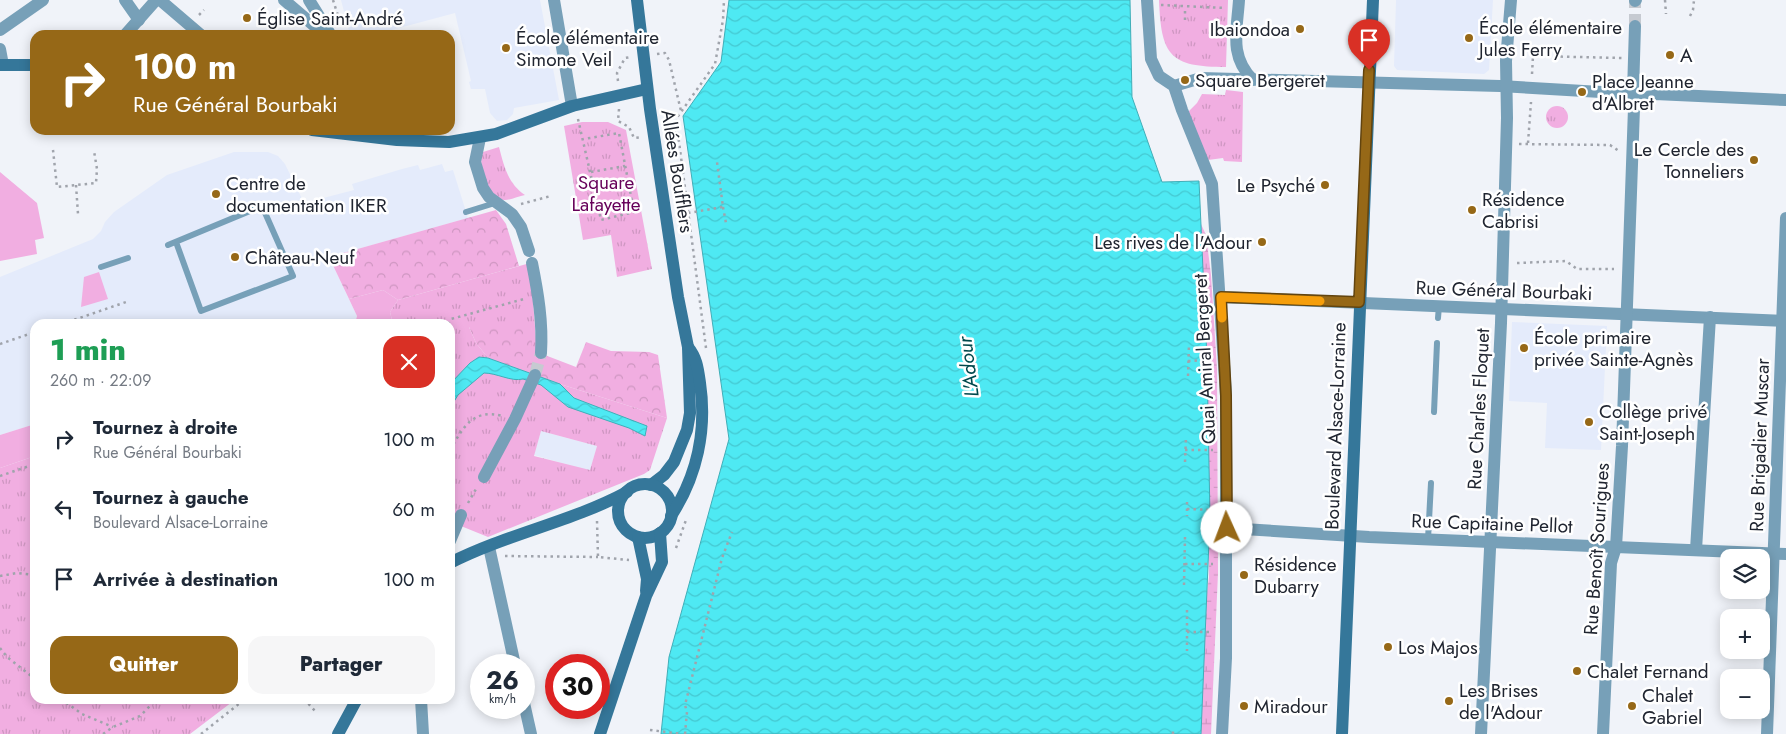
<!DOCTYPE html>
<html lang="fr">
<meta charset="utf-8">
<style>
:root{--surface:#fff;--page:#f6f6f7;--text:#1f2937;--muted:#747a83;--accent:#966817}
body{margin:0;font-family:Jost,sans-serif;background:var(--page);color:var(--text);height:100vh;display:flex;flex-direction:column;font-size:19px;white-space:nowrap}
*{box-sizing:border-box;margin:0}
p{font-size:16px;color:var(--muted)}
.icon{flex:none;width:28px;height:28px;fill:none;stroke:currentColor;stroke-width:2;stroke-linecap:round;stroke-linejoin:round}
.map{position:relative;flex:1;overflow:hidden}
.details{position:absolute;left:30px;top:319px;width:425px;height:385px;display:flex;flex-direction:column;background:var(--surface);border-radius:15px;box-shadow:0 2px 12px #0003}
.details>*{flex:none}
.banner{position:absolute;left:30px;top:30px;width:425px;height:105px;border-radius:15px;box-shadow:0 2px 12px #0003;background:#966817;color:#fff;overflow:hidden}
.controls{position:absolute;left:1720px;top:549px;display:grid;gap:10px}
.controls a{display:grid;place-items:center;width:50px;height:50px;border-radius:10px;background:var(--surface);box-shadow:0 2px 12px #0003;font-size:25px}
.speed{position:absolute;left:470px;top:654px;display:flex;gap:10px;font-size:25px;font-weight:700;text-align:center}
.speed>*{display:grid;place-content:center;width:65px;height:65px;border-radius:50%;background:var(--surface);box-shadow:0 2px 12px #0003;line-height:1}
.speed small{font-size:12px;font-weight:400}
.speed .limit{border:8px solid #d22;background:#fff;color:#111}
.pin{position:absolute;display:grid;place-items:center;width:42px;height:42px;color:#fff;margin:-51px -21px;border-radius:50% 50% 50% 0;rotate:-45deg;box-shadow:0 0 5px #0007}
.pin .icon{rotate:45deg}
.me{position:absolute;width:55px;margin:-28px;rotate:358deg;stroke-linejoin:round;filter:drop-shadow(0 0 4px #0008)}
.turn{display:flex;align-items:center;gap:18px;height:105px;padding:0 20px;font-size:22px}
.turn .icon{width:65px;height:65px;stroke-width:2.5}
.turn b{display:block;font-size:35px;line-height:42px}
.round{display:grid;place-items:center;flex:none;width:52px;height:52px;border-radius:15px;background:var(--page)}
.headline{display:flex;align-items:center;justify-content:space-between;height:85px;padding:0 20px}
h1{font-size:30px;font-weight:800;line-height:38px;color:#1e9e55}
.button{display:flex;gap:10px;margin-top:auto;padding:10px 20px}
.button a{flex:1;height:58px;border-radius:15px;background:var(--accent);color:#fff;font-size:20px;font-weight:800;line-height:58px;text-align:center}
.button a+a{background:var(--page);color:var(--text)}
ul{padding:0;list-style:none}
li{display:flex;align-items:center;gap:15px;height:70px;padding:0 20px}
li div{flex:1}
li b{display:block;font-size:19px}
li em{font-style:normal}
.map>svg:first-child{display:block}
.built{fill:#e4ebfb}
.green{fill:#f1aee1}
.forest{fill:url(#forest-crowns)}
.wetland{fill:url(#wetland-marsh)}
.park{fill:url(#park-tufts);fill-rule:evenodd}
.water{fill:url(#water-waves);stroke:#40aeb8}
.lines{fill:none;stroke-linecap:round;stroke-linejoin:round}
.street-tunnel{stroke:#c6cad1;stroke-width:12;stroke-dasharray:12 6;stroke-linecap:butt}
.path{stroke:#a0a4ac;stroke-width:2.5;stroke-dasharray:2.5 4;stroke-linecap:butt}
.lane{stroke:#77a0b8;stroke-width:6}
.street{stroke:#77a0b8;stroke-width:12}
.secondary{stroke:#35779a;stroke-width:12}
.route-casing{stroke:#62440f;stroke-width:12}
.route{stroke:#966817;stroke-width:9}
.slow{stroke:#f59e0b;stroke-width:9}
.poi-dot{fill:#966817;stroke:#fff;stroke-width:2}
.labels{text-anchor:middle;stroke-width:5;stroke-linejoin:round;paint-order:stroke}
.poi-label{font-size:19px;fill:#202530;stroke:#fff;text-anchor:start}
.street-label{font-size:19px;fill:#202530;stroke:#fff}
.park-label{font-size:19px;fill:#660059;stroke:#fff}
.water-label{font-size:20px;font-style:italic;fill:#00494d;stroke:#fff}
</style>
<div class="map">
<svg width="1786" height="734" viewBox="0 0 1786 734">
<defs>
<pattern id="forest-crowns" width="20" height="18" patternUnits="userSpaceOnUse" patternTransform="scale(1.25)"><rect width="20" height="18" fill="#f1aee1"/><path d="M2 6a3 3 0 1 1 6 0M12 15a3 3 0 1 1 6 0" fill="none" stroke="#ce96c1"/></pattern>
<pattern id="wetland-marsh" width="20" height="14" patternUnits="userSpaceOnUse" patternTransform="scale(1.25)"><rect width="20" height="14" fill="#f1aee1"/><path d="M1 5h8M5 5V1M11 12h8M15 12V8" fill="none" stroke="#ce96c1"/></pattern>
<pattern id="park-tufts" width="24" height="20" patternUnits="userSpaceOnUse" patternTransform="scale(1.25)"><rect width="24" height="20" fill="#f1aee1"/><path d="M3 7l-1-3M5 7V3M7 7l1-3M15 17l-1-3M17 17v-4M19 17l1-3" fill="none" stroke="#ce96c1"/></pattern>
<pattern id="water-waves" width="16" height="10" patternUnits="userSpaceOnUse" patternTransform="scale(1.25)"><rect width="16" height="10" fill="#4ee9f3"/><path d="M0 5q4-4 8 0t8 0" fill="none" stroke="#44c8d1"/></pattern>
</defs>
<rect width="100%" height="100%" fill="#f0f3f9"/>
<g class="built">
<path d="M341,0H540L559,100L514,108L513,114L507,120L497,121L490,113L485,89H471L469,82L471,81L455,13L373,35H350Z"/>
<path d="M1396,0H1493L1489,70L1484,74L1397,70L1394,66Z"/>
<path d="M234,152H268L278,156L285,164L304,203L354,190L352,184L402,169L418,165L420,170L442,164L445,172L453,170L468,218L329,257L357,316L355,324H35V424L0,435V277L93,239L101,231L105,222L114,212L167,175Z"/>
<path d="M1512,322L1607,326L1601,450L1545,448L1547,403L1509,401Z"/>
<path d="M541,431L597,446L590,471L534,455Z"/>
</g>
<g class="green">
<path d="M0,172L37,203L44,238L35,240L37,254L0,261Z"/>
<path d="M99,272L108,299L81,307L84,277Z"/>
<path d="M383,290L398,300L390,312L393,324H355L357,316L349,299Z"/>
<path d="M35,424V456L0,468V435Z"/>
</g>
<g class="forest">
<path d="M496,210L506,224L519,266L398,300L383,290L349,299L329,257Z"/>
<path d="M469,327H531L537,352L576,367L586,342L611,351L649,352L658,355L667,418L560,384L488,358L476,343Z"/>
</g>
<path class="wetland" d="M1201,224L1206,235L1211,275L1217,369L1218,573L1211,734H1199L1204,615L1209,577Z"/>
<g class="park">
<path d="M1159,0H1228L1226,67C1170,67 1161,56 1159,0Z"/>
<path d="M1226,90L1243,92L1242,162L1224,161L1223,158L1208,160L1187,113L1197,103L1202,94L1225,95Z"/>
<circle cx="1557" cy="117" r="11"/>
<path d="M582,122H608L626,130L652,269L617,277L611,235L583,240L564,126Z"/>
<path d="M499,147C504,166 508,184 525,195C519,196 511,200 505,200C487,201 477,166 483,152Z"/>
<path d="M530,263L537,352L532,350L531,327H469L476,343L488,358L560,384L667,418L650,470L644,474L488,537L456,524L450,537V324H393L390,312L398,300ZM541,431L597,446L590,470L534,456Z"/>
<path d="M35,456V699H236L190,734H0V468Z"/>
</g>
<g class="water">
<path d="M729,0H1130L1132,97L1162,182L1199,181L1207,359L1210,517L1201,734H661L669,657L729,439L683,116L721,62Z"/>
<path d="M479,357L488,358L560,384L574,398L647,426L645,436L629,428L568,407L541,385L523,379C511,382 497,373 484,373L458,395L450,408V384L470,363Z"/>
</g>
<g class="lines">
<g class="street-tunnel">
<path d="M1635,26V1"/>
<path d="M535,375L541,353"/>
</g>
<g class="path">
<path d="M333,0L341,25"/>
<path d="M1665,0L1666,14"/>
<path d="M1161,5L1225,8"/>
<path d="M199,15L204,10"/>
<path d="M1690,16L1693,10L1694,0"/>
<path d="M1185,20V7"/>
<path d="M657,54L665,53L669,60L681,111"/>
<path d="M1532,74L1533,56L1622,58"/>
<path d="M618,81L617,73L625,58L631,57"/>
<path d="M619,109L618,121L629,127L634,138L642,137"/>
<path d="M578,119L601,220L634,212L619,133L584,139"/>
<path d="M667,133L678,131"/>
<path d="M1528,143L1531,102"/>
<path d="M1519,144L1610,145L1619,151"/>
<path d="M53,150L57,187L96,183L97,169L94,151"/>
<path d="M591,172L625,166"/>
<path d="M76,185L78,214"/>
<path d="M521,204L551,196"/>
<path d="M723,207L726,223"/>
<path d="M688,213L723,207L717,162"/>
<path d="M1517,263L1566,261L1577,269H1614"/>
<path d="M62,324L129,301"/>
<path d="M448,324L451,319L524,299"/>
<path d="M0,344L35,332"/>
<path d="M706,348L676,119L715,64L723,20L724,0"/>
<path d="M1188,361L1211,360"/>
<path d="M1188,376L1189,344"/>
<path d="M450,450C463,428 472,408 503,416"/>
<path d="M1185,450H1213"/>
<path d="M1185,462L1186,437"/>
<path d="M0,476L35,464"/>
<path d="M1187,502V516"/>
<path d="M468,503L476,489"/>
<path d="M1187,509L1212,510"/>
<path d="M597,521L598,557L629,560"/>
<path d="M676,548L686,520"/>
<path d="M505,556L598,557"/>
<path d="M1185,564H1213"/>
<path d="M0,576L17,573L35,575"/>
<path d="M1184,585L1185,537"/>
<path d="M1187,610V651"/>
<path d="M1187,632H1212"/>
<path d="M0,648L7,657L35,679"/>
<path d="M61,699L82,714L113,727"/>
<path d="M304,699L316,712"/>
<path d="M650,730L682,734"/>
<path d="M103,734L113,727L140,716L157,699"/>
<path d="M201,734L245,699"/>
<path d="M685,734L687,712L685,705L722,558L732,532"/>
<path d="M1173,734V728"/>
</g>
<g class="lane">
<path d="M466,212L495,203"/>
<path d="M168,245L262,206L293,276L201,311L176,242"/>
<path d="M101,267L128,258"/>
<path d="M1438,318L1439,306"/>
<path d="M1434,412L1437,343"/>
<path d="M1428,539L1431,483"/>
</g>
<g class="street">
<path d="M125,0L139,20"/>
<path d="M160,0L201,35"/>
<path d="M284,0L325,35"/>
<path d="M309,0L330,34"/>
<path d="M554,0L572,106"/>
<path d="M1147,0L1151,59L1159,76L1174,86L1182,110L1212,184L1226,395V658L1222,734"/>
<path d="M1239,0C1237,31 1229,56 1253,80"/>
<path d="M1635,1L1636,0"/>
<path d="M0,30L43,0"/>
<path d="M125,35L156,0"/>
<path d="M0,49L3,65"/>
<path d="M1174,86L1201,78L1500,86L1635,94"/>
<path d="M1633,92L1635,26"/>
<path d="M480,138L475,162L483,188L489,197L512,214L521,227L529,251"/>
<path d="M532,263C538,293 543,322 541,353"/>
<path d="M1221,297L1786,321"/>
<path d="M484,477L515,419L535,375"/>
<path d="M1227,528L1369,537L1786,554"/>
<path d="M450,541L461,515"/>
<path d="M489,547L515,665"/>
<path d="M1696,550L1710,317"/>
<path d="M421,699L423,734"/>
<path d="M524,703L531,734"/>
<path d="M1481,734L1501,323L1507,118L1506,61L1511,0"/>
<path d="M1603,734L1611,563L1616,547L1622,446L1634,108L1641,100L1655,94L1786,100"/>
<path d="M1767,734L1786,218"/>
</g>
<g class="secondary">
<path d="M637,0L650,109L678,297L688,347L690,413L687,430L674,462L664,475L651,485"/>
<path d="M0,65H35"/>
<path d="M312,130L397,140L449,142L496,134L572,106L647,89"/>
<circle cx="645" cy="511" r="27"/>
<path d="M671,516C697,476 707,430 700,383C698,369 697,358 688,347"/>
<path d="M638,537L647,579L646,591"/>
<path d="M450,563C507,534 571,522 627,492"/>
<path d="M338,734L357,699"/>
<path d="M600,734L646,596L662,562L660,533"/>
<path d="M1342,734L1373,0"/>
</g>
</g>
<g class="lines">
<defs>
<path id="route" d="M1227,528L1226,396L1221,297L1359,302L1369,70"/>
</defs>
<use href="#route" class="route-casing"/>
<use href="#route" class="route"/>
<path class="slow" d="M1222,318L1221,297L1320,301"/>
</g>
<g class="poi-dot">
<circle cx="247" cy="18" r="5"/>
<circle cx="1300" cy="29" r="5"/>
<circle cx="1469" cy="38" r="5"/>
<circle cx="506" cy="48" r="5"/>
<circle cx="1670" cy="55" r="5"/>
<circle cx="1185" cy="80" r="5"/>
<circle cx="1582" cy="92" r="5"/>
<circle cx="1754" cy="160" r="5"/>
<circle cx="1325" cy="185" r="5"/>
<circle cx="216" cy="194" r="5"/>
<circle cx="1472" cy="210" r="5"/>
<circle cx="1262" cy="242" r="5"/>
<circle cx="235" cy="257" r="5"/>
<circle cx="1524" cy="348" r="5"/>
<circle cx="1589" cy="422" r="5"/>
<circle cx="1244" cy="575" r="5"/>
<circle cx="1388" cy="647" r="5"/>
<circle cx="1577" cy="671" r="5"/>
<circle cx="1449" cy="701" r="5"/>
<circle cx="1244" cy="706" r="5"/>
<circle cx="1632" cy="706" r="5"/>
</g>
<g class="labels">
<g class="poi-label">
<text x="257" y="25">Église Saint-André</text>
<text x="1479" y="34">École élémentaire<tspan x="1479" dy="22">Jules Ferry</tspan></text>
<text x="1290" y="36" text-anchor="end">Ibaiondoa</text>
<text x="516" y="44">École élémentaire<tspan x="516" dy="22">Simone Veil</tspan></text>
<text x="1680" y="62">A</text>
<text x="1195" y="87">Square Bergeret</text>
<text x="1592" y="88">Place Jeanne<tspan x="1592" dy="22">d'Albret</tspan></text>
<text x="1744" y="156" text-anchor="end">Le Cercle des<tspan x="1744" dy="22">Tonneliers</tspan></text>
<text x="226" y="190">Centre de<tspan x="226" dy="22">documentation IKER</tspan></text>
<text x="1315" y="192" text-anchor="end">Le Psyché</text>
<text x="1482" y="206">Résidence<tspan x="1482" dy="22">Cabrisi</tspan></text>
<text x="1252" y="249" text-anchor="end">Les rives de l'Adour</text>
<text x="245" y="264">Château-Neuf</text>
<text x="1534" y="344">École primaire<tspan x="1534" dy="22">privée Sainte-Agnès</tspan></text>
<text x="1599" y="418">Collège privé<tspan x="1599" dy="22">Saint-Joseph</tspan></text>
<text x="1254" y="571">Résidence<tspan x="1254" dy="22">Dubarry</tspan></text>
<text x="1398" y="654">Los Majos</text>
<text x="1587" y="678">Chalet Fernand</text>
<text x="1459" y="697">Les Brises<tspan x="1459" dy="22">de l'Adour</tspan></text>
<text x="1642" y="702">Chalet<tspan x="1642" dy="22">Gabriel</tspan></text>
<text x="1254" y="713">Miradour</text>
</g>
<g class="street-label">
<text transform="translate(678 171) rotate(81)" y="7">Allées Boufflers</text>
<text transform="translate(1504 290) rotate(2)" y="7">Rue Général Bourbaki</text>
<text transform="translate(1204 359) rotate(-93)" y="7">Quai Amiral Bergeret</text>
<text transform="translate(1478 409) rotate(-87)" y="7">Rue Charles Floquet</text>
<text transform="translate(1335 426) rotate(-88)" y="7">Boulevard Alsace-Lorraine</text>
<text transform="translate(1759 445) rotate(-88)" y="7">Rue Brigadier Muscar</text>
<text transform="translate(1492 523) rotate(2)" y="7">Rue Capitaine Pellot</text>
<text transform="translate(1596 549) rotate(-86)" y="7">Rue Benoît Sourigues</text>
</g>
<g class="park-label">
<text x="606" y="189">Square<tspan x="606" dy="22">Lafayette</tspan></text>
</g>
<g class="water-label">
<text transform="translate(968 367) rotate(-97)" y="7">L'Adour</text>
</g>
</g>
</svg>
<div class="controls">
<a><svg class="icon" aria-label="layers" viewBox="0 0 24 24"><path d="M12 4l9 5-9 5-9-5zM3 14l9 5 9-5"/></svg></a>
<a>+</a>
<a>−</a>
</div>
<div class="speed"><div>26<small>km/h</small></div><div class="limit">30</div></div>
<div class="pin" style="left:1369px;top:70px;background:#d93025"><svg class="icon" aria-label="arrive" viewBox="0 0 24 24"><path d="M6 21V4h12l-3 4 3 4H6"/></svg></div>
<svg class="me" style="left:1227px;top:528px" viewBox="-20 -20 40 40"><circle r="19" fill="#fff"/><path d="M0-13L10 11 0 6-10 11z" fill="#966817"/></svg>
<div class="banner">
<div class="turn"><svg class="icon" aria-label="right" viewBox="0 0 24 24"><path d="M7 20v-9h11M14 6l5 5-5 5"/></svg><div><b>100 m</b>Rue Général Bourbaki</div></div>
</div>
<section class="details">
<div class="headline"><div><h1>1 min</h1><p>260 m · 22:09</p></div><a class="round" style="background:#d93025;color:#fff"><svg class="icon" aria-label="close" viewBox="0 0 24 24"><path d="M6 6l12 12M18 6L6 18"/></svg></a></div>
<ul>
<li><svg class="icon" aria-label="right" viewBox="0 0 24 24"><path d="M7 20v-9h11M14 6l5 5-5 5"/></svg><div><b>Tournez à droite</b><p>Rue Général Bourbaki</p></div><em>100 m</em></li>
<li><svg class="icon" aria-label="left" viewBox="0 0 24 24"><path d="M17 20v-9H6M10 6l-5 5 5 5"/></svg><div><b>Tournez à gauche</b><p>Boulevard Alsace-Lorraine</p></div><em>60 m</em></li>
<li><svg class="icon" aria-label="arrive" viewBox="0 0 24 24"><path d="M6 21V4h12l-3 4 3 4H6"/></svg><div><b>Arrivée à destination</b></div><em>100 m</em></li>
</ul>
<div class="button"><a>Quitter</a><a>Partager</a></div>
</section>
</div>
